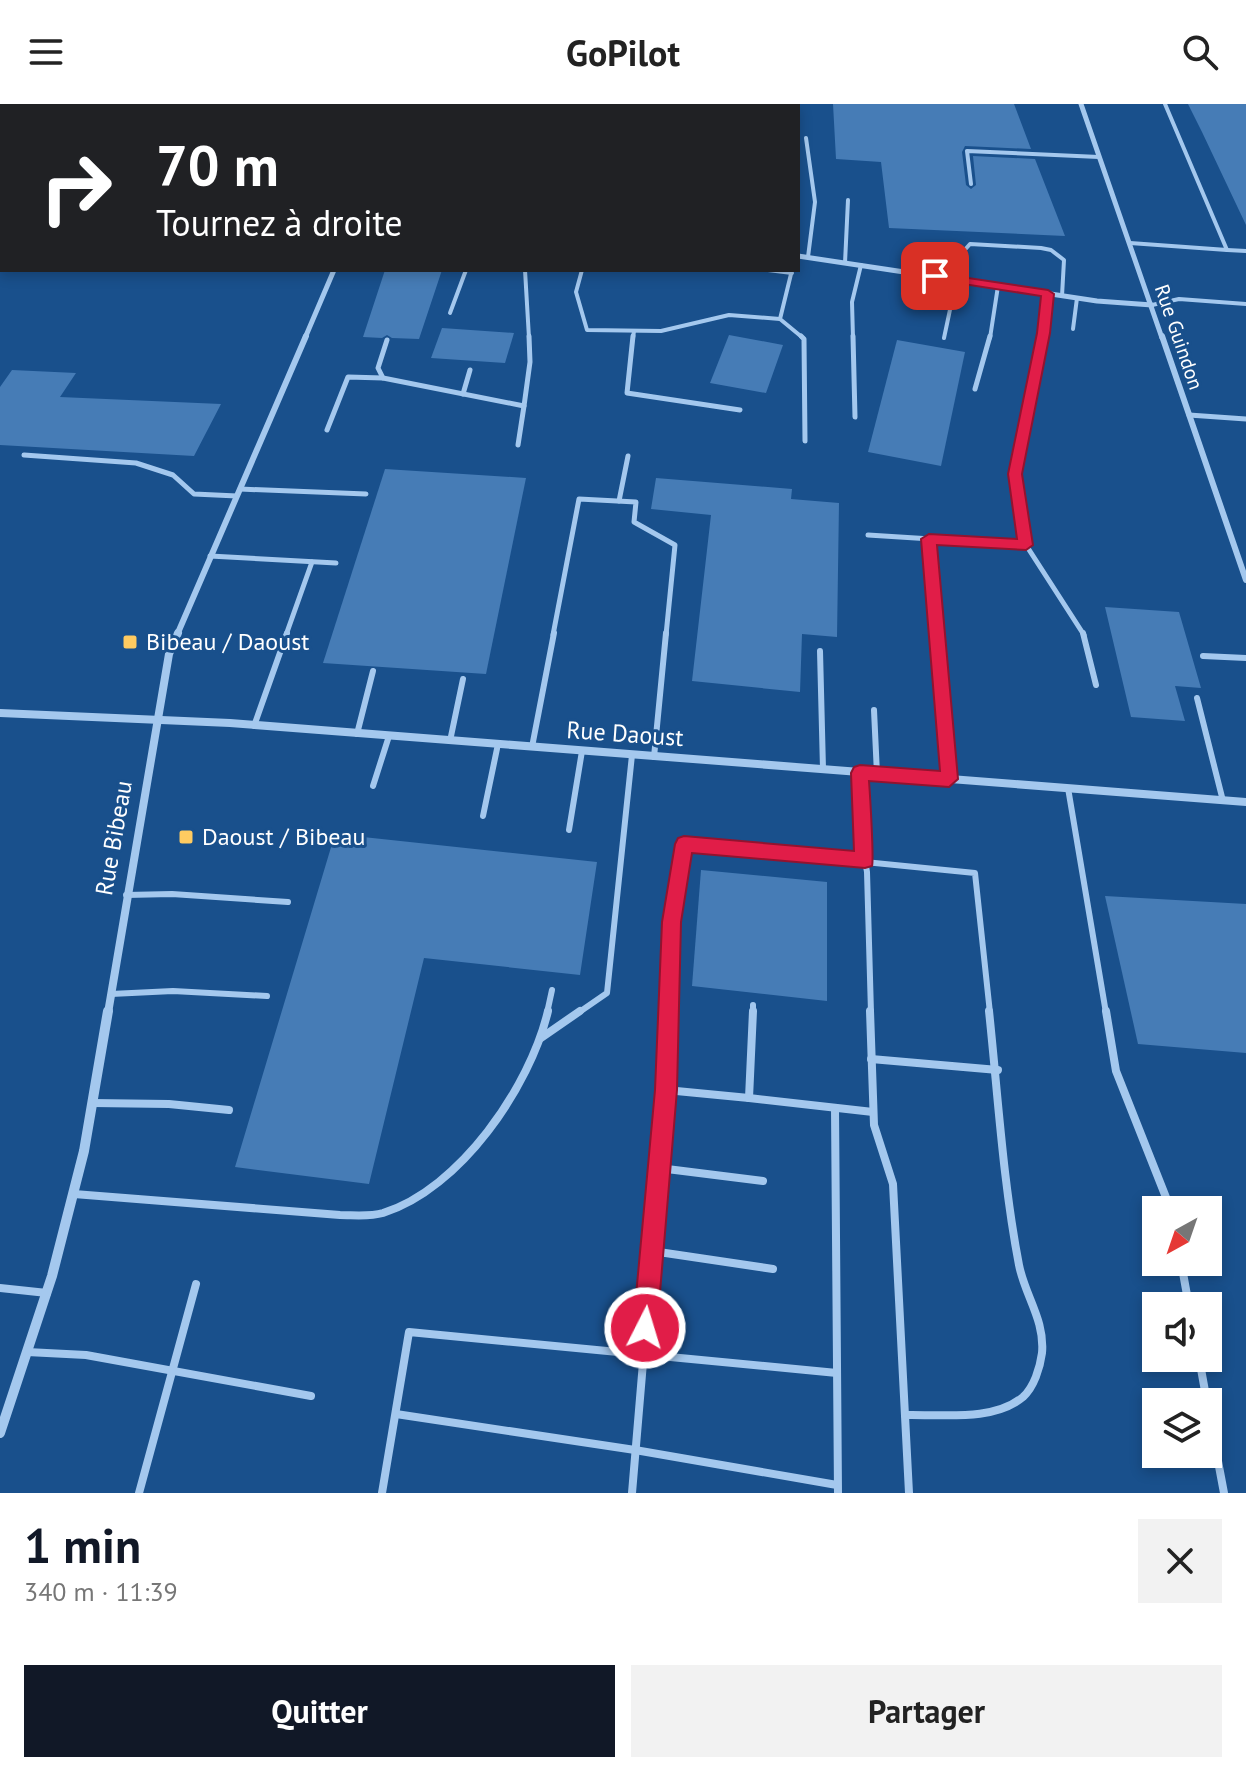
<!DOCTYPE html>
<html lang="fr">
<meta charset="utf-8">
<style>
:root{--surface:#fff;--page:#f2f2f2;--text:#222;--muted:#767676;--accent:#111827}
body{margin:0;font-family:"PT Sans",sans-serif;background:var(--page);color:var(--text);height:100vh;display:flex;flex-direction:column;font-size:30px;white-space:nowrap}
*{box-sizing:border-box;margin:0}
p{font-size:26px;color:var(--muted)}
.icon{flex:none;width:44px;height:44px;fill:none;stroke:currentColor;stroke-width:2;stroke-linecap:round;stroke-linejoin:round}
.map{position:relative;height:1389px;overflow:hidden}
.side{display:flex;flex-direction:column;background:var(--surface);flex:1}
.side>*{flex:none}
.guide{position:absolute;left:0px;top:0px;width:800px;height:168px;box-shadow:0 4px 12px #0003;background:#202124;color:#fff;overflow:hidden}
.needle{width:52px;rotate:220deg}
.fabs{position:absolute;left:1142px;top:1092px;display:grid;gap:16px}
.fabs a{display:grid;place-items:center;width:80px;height:80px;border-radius:0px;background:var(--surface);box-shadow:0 4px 12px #0003;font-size:40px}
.pin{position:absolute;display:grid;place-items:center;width:68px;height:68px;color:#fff;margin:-34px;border-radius:16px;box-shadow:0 4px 12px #0006}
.me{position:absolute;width:88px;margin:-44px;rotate:5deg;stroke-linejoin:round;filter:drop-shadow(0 0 6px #0008)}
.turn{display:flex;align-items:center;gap:28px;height:168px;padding:0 24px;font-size:36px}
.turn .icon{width:104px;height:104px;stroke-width:2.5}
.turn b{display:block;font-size:56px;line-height:68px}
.round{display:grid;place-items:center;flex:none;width:84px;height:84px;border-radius:0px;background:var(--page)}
.head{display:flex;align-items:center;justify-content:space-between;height:136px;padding:0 24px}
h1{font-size:48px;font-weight:700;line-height:60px;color:var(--accent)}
.button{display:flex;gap:16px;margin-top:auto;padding:16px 24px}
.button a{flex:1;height:92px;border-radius:0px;background:var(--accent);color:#fff;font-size:32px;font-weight:700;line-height:92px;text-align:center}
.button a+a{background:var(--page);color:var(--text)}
header{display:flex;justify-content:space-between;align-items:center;height:104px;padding:0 24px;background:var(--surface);font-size:36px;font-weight:700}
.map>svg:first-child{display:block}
.building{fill:#467cb6}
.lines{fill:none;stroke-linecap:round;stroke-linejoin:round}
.lane-far3{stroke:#a4c8ee;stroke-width:4}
.lane-far2{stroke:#a4c8ee;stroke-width:5}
.lane-far1{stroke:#a4c8ee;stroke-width:6}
.lane{stroke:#a4c8ee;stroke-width:8}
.street-far3{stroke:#a4c8ee;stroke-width:5}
.street-far2{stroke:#a4c8ee;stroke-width:6}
.street-far1{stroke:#a4c8ee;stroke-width:8}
.street{stroke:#a4c8ee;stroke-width:10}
.route{fill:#e11d48;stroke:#92132f;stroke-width:2}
.poi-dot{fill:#ffcb61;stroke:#19508c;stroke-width:3}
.labels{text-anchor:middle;stroke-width:6;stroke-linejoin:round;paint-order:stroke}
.far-street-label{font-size:20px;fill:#fff;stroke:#19508c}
.poi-label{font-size:24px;fill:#fff;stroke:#19508c;text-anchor:start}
.street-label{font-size:24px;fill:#fff;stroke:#19508c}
</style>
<header><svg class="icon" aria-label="menu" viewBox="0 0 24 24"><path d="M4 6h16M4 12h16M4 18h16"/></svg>GoPilot<svg class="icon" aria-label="search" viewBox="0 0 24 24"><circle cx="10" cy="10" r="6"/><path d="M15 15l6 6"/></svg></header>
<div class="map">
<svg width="1246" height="1389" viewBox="0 0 1246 1389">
<rect width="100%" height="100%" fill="#19508c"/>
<g class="building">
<path d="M833,0H1014L1031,45L965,42L962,48L966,81L971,85L976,81L973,52L1035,55L1065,132L889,124L881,58L836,55Z"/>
<path d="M1188,0H1246V121L1202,28Z"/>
<path d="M385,166H442L419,235L392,234L387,231L382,234L363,233Z"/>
<path d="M442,224L514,229L505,259L431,254Z"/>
<path d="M729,231L783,241L766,289L710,279Z"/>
<path d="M897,236L965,248L941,362L868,348Z"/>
<path d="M12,266L76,269L60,293L221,300L194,352L0,341V283Z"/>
<path d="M385,365L526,374L486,570L323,559Z"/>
<path d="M656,374L792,385L791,395L839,399L837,533L802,530L800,588L692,577L711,411L651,405Z"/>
<path d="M1105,503L1179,508L1201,584L1175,582L1185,617L1131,613Z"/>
<path d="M335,730L597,758L580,871L424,854L369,1080L235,1063Z"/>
<path d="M701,766L827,778V897L692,882Z"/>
<path d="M1105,792L1246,800V949L1138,940Z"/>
</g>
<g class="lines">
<g class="lane-far3">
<path d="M806,34L815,98L808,153"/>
<path d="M971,80L967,47L1099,53"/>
<path d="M1130,139L1227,146L1165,0"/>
<path d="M1227,146L1246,147"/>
<path d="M845,159L848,96"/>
<path d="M525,166L529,234"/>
<path d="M582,166L576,188L587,226L661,227L729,211L780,215"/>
<path d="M768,166L792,169"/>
<path d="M791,170L780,215L803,234"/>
<path d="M909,200L914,169"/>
<path d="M1152,201L1179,195L1246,200"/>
<path d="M450,209L466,166"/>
<path d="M1073,225L1077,194"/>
<path d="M633,234L634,227"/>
<path d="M853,234L852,198L861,161"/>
<path d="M944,234L962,149L970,140L1041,144L1051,146L1064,156L1062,192"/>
<path d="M990,234L998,182"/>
<path d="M1042,234L1048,190"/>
</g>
<g class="lane-far2">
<path d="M633,232L627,289L740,306"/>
<path d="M801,232L804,235L805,337"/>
<path d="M853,232L855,313"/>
<path d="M387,236L378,264L383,274L524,302L530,258L529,232"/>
<path d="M975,285L990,232"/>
<path d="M463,290L470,266"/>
<path d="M1189,311L1246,315"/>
<path d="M327,326L348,273L383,274"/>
<path d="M518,341L524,302"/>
<path d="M24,351L136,359L173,371L194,390L237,392"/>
<path d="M240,385L366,390"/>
<path d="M619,397L628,352"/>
<path d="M868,431L1026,441L1015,370L1042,232"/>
<path d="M929,435L937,531"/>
<path d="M1026,441L1084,531"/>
<path d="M210,452L336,459"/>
<path d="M286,531L312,458"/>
<path d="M553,531L579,395L636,398L634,418L675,441L666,531"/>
</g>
<g class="lane-far1">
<path d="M937,529L949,675"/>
<path d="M1083,529L1096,581"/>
<path d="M820,547L823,665"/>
<path d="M1203,552L1246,554"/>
<path d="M1197,594L1223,697"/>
<path d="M874,606L877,670"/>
<path d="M254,622L287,529"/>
<path d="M357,630L373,567"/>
<path d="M450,637L463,575"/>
<path d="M532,643L554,529"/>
<path d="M654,653L666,529"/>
<path d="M860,669L861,733L867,768L871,909"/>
<path d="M373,682L389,632"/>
<path d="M1068,684L1106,909"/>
<path d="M483,712L498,640"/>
<path d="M569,726L582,647"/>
<path d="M126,791L172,790L288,798"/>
<path d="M111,890L173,887L267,892"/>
<path d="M547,909L552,886"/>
<path d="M578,909L607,889L632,651"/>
<path d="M669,909L672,818L684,740L975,769L990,909"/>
<path d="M753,909V901"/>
</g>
<g class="lane">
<path d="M753,907L749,994L873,1008"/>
<path d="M870,907L874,1021L893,1080L909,1389"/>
<path d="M1106,907L1116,967L1171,1106"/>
<path d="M541,934L580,907"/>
<path d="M871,955L998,966"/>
<path d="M666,986L669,907"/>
<path d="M93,999L169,1000L229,1006"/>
<path d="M835,1004L838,1389"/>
<path d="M659,1064L763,1077"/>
<path d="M74,1090L340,1111C354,1111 369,1113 383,1109C460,1085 530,983 548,907"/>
<path d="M652,1147L773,1165"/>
<path d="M1181,1158L1189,1202"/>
<path d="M0,1184L47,1189"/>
<path d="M27,1248L86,1251L311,1292"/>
<path d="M1199,1254L1207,1298"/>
<path d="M1208,1304L1224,1389"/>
<path d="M396,1310L635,1346L837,1381"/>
<path d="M905,1311C942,1310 993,1318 1023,1293C1034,1283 1040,1264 1042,1249C1045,1216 1025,1192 1019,1161C1003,1078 998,992 989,907"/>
<path d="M139,1389L196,1180"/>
<path d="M382,1389L409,1228L837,1269"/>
<path d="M632,1389L666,986L749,994"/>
</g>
<g class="street-far3">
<path d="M1081,0L1162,234"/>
<path d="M798,152L1097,197L1152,201"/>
<path d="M305,234L334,166"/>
</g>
<g class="street-far2">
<path d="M1162,232L1246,476"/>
<path d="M177,531L306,232"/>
</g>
<g class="street-far1">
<path d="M0,609L230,619L1246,698"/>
<path d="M108,909L169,550L178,529"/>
</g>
<path class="street" d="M0,1329L52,1172L84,1047L108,907"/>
</g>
<path class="route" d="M935,169L1048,186L1054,190L1050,229L1022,370L1033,441L1026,446L937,441L958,675L949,683L869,677C870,690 874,756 872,762L865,764L692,749L681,818L677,986L657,1224L653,1233L645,1236L636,1233L633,1224L655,986L662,818L675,740L678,734L684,732L854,747L851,669L854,663L860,661L940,667L921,435L929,430L1017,435L1008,370L1037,229L1041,192L931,175V170Z"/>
<g class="poi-dot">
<rect x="122" y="530" width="16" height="16" rx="4"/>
<rect x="178" y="725" width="16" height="16" rx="4"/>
</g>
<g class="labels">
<g class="far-street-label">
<text transform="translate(1179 233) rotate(71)" y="7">Rue Guindon</text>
</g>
<g class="poi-label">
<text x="146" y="546">Bibeau / Daoust</text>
<text x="202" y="741">Daoust / Bibeau</text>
</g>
<g class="street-label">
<text transform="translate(625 630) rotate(4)" y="8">Rue Daoust</text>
<text transform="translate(114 734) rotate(-80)" y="8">Rue Bibeau</text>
</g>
</g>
</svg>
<div class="fabs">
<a><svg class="needle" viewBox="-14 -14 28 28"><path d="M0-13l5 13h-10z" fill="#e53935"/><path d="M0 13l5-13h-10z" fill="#767676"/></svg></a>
<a><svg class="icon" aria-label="sound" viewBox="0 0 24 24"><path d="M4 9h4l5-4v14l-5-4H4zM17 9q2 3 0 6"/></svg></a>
<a><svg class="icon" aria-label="layers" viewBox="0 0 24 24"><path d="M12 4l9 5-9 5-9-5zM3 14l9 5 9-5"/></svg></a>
</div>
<div class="pin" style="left:935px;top:172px;background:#d93025"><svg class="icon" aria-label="arrive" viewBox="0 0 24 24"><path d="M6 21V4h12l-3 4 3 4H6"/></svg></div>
<svg class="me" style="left:645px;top:1224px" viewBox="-20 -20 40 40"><circle r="17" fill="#e11d48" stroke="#fff" stroke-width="3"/><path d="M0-11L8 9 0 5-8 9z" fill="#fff"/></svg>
<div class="guide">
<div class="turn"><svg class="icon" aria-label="right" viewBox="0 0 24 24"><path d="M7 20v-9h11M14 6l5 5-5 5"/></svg><div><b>70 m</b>Tournez à droite</div></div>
</div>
</div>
<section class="side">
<div class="head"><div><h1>1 min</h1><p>340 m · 11:39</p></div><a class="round"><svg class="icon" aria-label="close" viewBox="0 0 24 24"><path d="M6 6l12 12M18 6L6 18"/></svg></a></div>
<div class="button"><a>Quitter</a><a>Partager</a></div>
</section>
